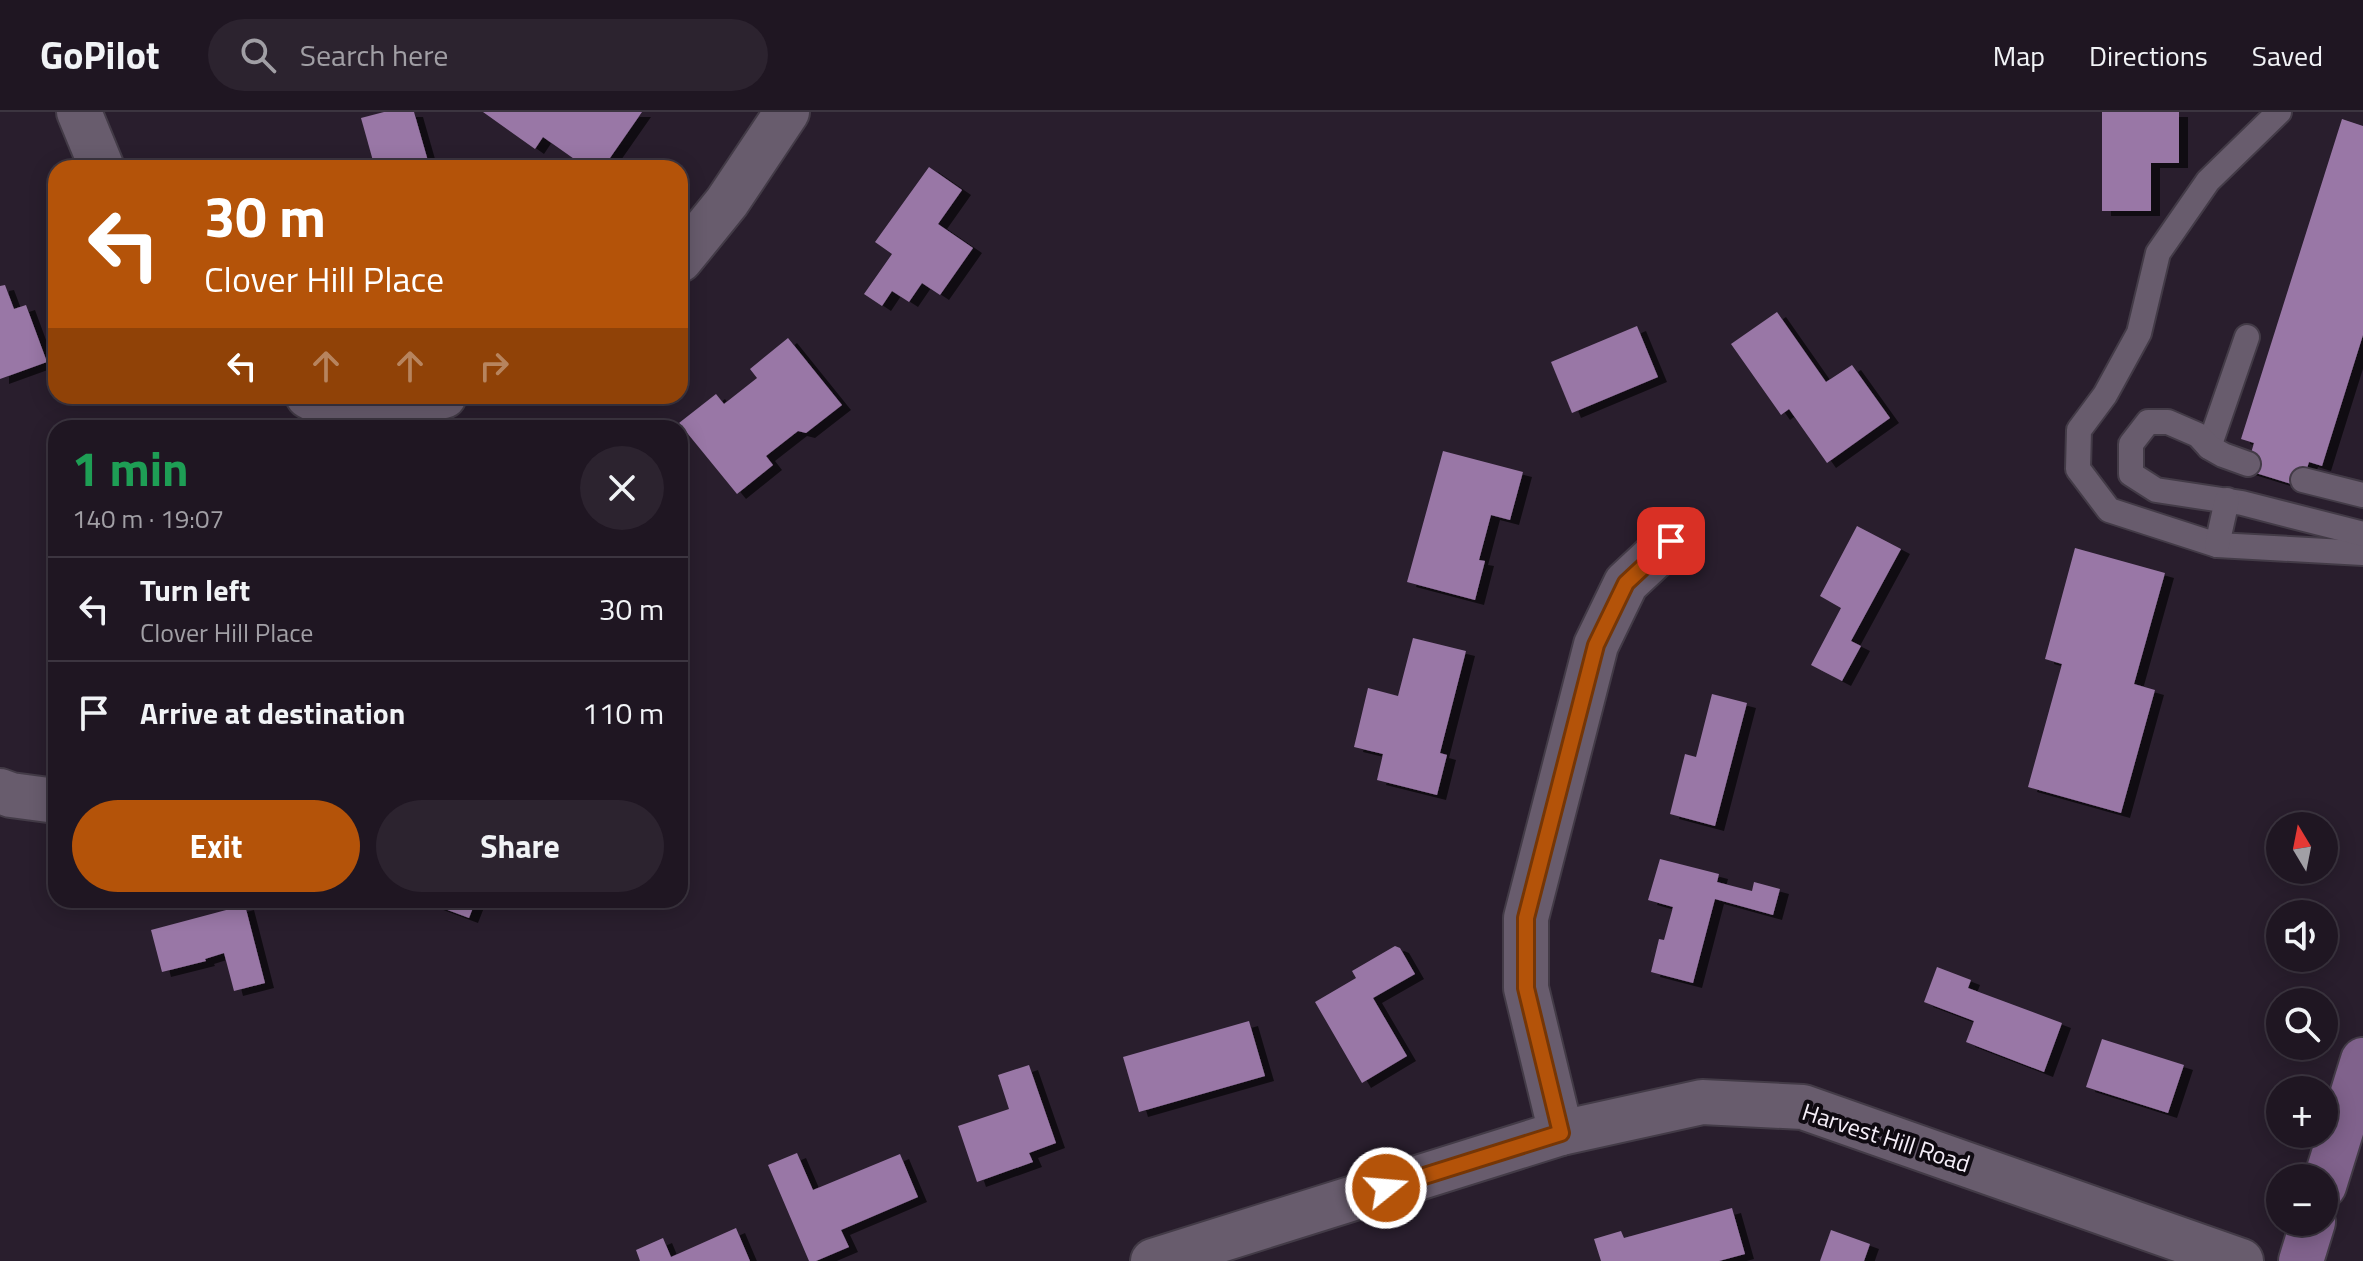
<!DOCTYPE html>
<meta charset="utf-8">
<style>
:root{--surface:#1f1622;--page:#2c232f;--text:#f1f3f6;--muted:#a19fa5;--line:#3c3540;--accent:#b45309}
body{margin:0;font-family:"Titillium Web",sans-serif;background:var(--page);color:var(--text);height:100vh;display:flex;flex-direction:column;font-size:30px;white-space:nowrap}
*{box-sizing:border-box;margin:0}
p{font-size:26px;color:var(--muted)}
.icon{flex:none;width:44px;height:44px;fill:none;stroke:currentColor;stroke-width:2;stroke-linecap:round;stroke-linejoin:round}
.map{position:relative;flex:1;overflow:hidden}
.sheet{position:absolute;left:48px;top:308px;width:640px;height:488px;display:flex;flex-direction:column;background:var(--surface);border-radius:24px;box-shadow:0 4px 20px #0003,0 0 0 2px var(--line)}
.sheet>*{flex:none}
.guide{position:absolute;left:48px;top:48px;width:640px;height:244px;border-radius:24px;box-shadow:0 4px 20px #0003,0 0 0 2px var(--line);background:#b45309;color:#fff;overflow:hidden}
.needle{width:52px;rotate:350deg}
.controls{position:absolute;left:2266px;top:700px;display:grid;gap:16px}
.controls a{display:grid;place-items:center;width:72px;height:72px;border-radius:50%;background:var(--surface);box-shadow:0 4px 20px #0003,0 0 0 2px var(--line);font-size:40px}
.pin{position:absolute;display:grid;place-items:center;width:68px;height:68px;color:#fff;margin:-34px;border-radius:16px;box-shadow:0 4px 12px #0006}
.me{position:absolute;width:88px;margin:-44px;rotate:73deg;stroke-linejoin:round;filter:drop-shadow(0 0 6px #0008)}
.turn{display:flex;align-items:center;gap:28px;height:168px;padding:0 24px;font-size:36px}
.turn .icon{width:104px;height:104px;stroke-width:2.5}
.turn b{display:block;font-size:56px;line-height:68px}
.lanes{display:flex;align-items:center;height:76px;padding:0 24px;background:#0003;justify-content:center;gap:40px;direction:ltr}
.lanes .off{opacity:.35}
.round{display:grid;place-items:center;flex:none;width:84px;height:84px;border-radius:42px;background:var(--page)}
.overview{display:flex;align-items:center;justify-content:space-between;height:136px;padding:0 24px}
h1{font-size:48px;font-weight:700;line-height:60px;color:#1e9e55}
.primary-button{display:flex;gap:16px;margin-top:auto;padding:16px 24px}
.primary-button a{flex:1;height:92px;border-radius:48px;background:var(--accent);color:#fff;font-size:32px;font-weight:700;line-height:92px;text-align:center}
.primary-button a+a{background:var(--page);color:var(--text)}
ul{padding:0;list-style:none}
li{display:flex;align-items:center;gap:24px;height:104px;padding:0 24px;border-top:2px solid var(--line)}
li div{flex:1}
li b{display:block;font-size:30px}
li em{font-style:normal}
header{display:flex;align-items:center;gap:48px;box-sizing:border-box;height:112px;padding:0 40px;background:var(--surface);border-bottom:2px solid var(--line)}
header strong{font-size:38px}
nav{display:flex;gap:44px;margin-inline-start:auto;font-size:28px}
.search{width:560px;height:72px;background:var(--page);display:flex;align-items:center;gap:20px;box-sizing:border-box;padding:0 28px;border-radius:44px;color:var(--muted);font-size:30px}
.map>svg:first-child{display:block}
.building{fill:#9977a6;filter:url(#shadow)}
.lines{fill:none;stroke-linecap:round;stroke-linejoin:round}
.service-casing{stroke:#433b47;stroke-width:28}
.minor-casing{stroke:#433b47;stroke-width:48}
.secondary-casing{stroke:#433b47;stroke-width:48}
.service{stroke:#685c6d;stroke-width:24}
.minor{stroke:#685c6d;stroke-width:44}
.secondary{stroke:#80628c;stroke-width:44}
.route-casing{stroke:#753606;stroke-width:20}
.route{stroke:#b45309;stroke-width:14}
.labels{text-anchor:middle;stroke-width:8;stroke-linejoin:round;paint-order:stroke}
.street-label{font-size:24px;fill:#f5eef8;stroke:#0f0a11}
</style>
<header>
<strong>GoPilot</strong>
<div class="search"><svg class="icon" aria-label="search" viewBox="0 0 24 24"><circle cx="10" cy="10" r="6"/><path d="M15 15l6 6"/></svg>Search here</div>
<nav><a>Map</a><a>Directions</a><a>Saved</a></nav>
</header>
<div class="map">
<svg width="2363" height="1149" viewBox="0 0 2363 1149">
<defs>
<filter id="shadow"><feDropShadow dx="9" dy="5" stdDeviation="0" flood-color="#0009"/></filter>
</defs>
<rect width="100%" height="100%" fill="#291e2d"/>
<g class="building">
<path d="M384,0H414L430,56H375L361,6Z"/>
<path d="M483,0H642L603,56H587L543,25L535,37Z"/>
<path d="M2102,0H2179V51H2151V99H2102Z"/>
<path d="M2342,7L2363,14V223L2322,354L2309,350L2301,375L2246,358L2254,331L2241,327Z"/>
<path d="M929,55L962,78L938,112L973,136L940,183L922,171L909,190L892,179L882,194L864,182L892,142L875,130Z"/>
<path d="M5,173L14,197L26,193L47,250L0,267V174Z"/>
<path d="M1777,200L1826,270L1852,253L1890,306L1827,351L1789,297L1781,303L1731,232Z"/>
<path d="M1637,214L1658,265L1572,301L1551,250Z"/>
<path d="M788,226L842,293L806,321L798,319L766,344L773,353L737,382L679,311L716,282L724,292L757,266L750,257Z"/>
<path d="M1443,339L1523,360L1510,408L1491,403L1479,448L1485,449L1475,488L1407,470Z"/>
<path d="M1857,414L1901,437L1851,529L1861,534L1842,569L1811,553L1841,496L1820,484Z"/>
<path d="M2075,436L2165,461L2134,572L2155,578L2121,701L2028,675L2062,552L2045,547Z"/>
<path d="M1413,526L1466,539L1440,641L1447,643L1437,683L1377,668L1383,642L1354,635L1368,576L1398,584Z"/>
<path d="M1712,582L1747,591L1715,714L1670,702L1685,642L1696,645Z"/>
<path d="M1660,747L1719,762L1717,770L1752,779L1754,770L1780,777L1773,803L1715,787L1693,871L1651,860L1659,827L1664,828L1673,795L1648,788Z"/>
<path d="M421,788H476L469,806Z"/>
<path d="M245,793L265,871L234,879L224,841L205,847L206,849L162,860L151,818Z"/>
<path d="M1395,834L1400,836L1415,862L1373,886L1407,944L1362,971L1315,890L1356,866L1352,859Z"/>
<path d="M1937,855L1971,868L1968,876L2062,911L2044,960L1966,930L1974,909L1924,890Z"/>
<path d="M1249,909L1265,964L1139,1000L1123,945Z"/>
<path d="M2102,927L2184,953L2168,1001L2086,975Z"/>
<path d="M1029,953L1056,1031L1029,1041L1033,1050L977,1070L958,1014L1009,997L998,963Z"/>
<path d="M797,1041L813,1078L900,1042L918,1085L841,1118L849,1135L816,1149H809L768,1053Z"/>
<path d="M1732,1096L1745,1142L1719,1149H1601L1594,1127L1621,1119L1624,1126Z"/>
<path d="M736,1116L750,1149H640L636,1138L663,1126L671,1145Z"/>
<path d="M1831,1118L1870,1132L1864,1149H1820Z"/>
</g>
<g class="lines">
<defs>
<g id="service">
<path d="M2279,0L2208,69L2158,141L2139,221L2105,283L2079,318L2078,357L2109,398L2217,433L2363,441"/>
<path d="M2209,335L2247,225"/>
<path d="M2248,352L2223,343L2209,335L2198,323L2168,310H2148L2131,332V362L2156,378L2242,391L2363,422"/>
<path d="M2303,368L2363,383"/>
<path d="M2217,433L2227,388"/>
</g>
<g id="minor">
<path d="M79,0L102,56"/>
<path d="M680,148L727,90L787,0"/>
<path d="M308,284L346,304L444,284"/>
<path d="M0,679L11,683L56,689"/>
<path d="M1561,1021L1526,876V806L1596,533L1626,471L1671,429"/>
<path d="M1153,1149L1561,1021L1702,990L1803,995L2241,1149"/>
</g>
<g id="secondary">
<path d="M2324,1074L2363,948"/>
<path d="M2301,1149L2313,1110"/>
</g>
</defs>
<use href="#service" class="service-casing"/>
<use href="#minor" class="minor-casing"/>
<use href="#secondary" class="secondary-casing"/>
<use href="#service" class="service"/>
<use href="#minor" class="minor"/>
<use href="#secondary" class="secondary"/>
</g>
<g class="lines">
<defs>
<path id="route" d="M1386,1076L1561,1021L1526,876V806L1596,533L1626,471L1671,429"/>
</defs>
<use href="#route" class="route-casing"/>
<use href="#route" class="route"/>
</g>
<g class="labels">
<g class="street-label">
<text transform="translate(1886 1026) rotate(18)" y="8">Harvest Hill Road</text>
</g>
</g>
</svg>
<div class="controls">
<a><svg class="needle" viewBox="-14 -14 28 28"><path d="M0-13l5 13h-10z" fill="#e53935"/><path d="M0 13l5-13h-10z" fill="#a19fa5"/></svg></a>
<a><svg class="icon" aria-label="sound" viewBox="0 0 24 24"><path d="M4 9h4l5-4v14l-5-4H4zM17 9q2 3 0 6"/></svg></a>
<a><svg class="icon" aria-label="search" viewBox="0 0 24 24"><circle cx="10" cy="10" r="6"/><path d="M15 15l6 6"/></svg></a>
<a>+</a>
<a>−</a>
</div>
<div class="pin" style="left:1671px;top:429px;background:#d93025"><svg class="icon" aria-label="arrive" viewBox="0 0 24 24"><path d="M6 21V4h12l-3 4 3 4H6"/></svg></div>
<svg class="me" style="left:1386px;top:1076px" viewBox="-20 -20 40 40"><circle r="17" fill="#b45309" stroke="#fff" stroke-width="3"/><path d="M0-11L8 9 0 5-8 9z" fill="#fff"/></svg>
<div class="guide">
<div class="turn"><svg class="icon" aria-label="left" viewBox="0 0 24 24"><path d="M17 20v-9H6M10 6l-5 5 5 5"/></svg><div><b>30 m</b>Clover Hill Place</div></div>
<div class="lanes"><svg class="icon" aria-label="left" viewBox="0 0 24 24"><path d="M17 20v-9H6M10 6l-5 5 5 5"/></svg><svg class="icon off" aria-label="ahead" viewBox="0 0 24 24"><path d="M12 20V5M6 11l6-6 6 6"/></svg><svg class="icon off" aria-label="ahead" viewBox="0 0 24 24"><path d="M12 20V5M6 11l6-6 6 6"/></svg><svg class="icon off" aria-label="right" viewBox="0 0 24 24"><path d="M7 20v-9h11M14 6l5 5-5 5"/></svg></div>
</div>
<section class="sheet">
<div class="overview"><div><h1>1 min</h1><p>140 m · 19:07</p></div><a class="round"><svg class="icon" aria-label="close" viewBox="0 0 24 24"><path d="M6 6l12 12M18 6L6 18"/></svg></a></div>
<ul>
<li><svg class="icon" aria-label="left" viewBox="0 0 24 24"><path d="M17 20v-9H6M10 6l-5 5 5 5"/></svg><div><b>Turn left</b><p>Clover Hill Place</p></div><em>30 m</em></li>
<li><svg class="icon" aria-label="arrive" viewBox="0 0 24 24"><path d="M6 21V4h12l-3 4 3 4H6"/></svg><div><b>Arrive at destination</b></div><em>110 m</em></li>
</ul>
<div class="primary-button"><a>Exit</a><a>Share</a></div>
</section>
</div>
